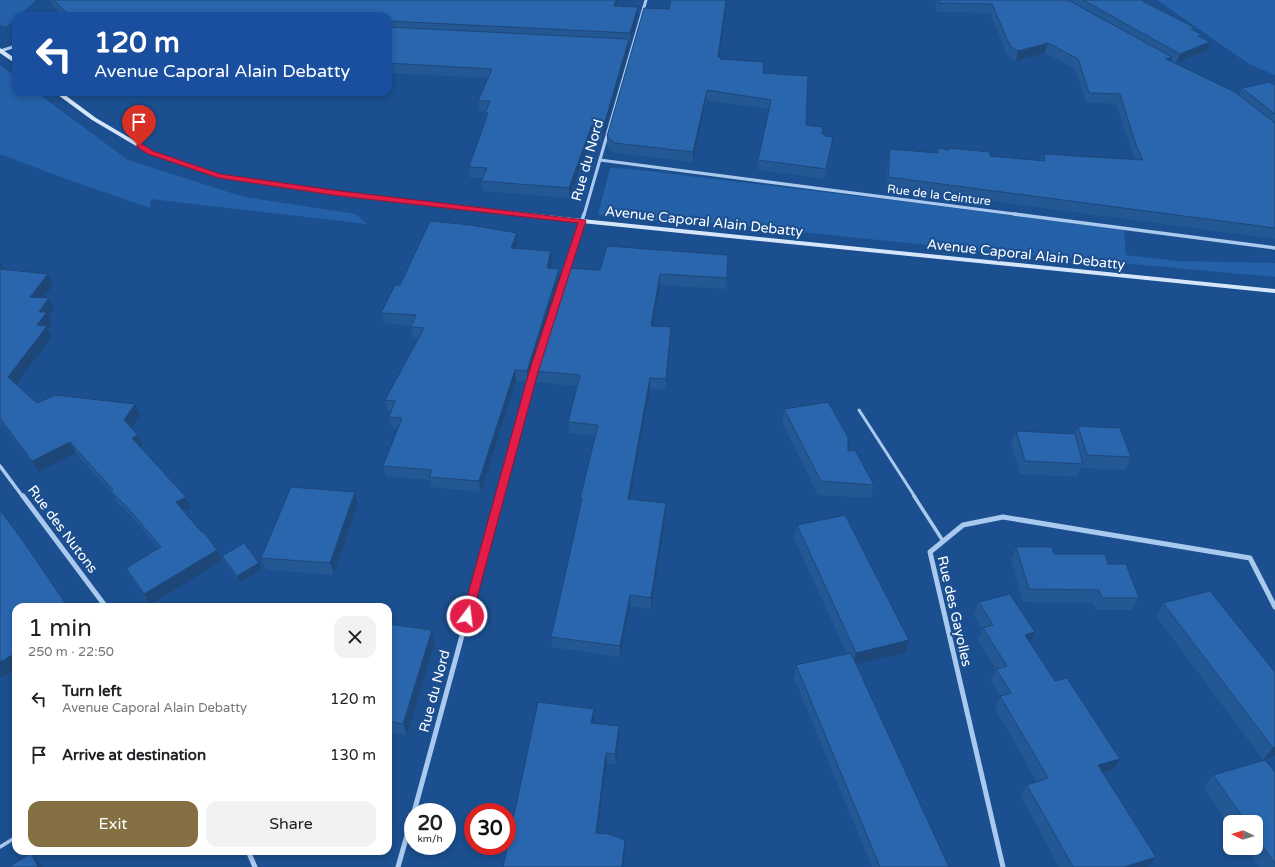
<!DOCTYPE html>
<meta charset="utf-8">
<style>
:root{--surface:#fff;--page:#f2f2f2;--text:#202124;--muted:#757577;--accent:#847042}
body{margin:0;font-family:"Varela Round",sans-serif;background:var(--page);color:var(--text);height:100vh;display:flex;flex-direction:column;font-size:15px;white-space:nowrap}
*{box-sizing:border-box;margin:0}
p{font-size:13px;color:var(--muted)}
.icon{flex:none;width:22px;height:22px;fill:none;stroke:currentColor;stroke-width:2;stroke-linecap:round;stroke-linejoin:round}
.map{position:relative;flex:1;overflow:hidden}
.side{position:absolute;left:12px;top:603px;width:380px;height:252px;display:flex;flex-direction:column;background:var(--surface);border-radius:12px;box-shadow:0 2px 6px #0003}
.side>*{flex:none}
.banner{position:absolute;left:12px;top:12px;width:380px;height:84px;border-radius:12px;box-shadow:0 2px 6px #0003;background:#1a4fa0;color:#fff;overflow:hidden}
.needle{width:26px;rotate:275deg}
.fabs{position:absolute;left:1223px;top:815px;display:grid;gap:8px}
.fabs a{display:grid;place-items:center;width:40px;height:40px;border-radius:8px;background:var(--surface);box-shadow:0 2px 6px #0003;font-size:20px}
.speed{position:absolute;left:404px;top:803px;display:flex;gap:8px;font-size:20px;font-weight:700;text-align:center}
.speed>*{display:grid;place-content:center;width:52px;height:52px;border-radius:50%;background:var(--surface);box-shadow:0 2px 6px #0003;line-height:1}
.speed small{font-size:10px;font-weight:400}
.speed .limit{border:6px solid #d22;background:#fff;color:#111}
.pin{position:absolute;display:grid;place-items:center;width:34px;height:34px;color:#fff;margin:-41px -17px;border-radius:50% 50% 50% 0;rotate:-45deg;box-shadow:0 0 4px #0007}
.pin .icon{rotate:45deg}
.me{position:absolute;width:44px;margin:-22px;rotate:15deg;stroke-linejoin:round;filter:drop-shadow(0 0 3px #0008)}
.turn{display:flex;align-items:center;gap:14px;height:84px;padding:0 16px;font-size:18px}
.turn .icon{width:52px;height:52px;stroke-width:2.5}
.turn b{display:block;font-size:28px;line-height:34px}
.round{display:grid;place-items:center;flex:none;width:42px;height:42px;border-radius:12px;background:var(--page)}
.overview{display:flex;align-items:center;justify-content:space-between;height:68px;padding:0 16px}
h1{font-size:24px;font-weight:600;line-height:30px}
.button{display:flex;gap:8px;margin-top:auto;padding:8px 16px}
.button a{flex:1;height:46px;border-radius:12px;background:var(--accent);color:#fff;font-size:16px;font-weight:600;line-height:46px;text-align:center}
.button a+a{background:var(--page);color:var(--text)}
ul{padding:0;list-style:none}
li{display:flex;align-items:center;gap:12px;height:56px;padding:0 16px}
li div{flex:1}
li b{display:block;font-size:15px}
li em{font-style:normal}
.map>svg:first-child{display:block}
.green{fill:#2461a8}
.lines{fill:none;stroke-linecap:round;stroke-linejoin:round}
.service-far1{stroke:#a9c9ee;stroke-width:3}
.service{stroke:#a9c9ee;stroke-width:3.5}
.minor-far2{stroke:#a9c9ee;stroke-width:3}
.minor-far1{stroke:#a9c9ee;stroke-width:3.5}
.minor{stroke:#a9c9ee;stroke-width:5}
.secondary{fill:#d6e6fa;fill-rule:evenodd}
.wall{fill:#245895}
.shaded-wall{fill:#1d4779}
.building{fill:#2a66ad;stroke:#1d4779}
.route{fill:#e11d48;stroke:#92132f}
.labels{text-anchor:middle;stroke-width:4;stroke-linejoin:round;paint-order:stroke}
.far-street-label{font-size:12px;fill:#fff;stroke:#1b4f8f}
.street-label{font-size:14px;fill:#fff;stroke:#1b4f8f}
</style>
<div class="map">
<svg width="1275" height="867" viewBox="0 0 1275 867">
<rect width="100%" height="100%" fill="#1b4f8f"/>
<g class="green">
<path d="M0,0H36L19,16H16V18L6,27L0,25Z"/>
<path d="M1157,0H1275V75L1249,64Z"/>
<path d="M0,65L16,77V92H36L128,160L244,197L356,214L367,224L151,199L150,208L58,176L0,154Z"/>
<path d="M610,168L631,169L907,202L1124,230L1126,255L1178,261L1275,263V277L976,250L683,220L661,221L598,215Z"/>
</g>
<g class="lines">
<path class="service-far1" d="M859,410L915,497"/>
<g class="service">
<path d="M914,496L943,541"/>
<path d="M0,847L16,837"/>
</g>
<g class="minor-far2">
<path d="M0,51L16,46"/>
<path d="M600,160L1022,215"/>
<path d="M584,215L646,0"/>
</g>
<g class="minor-far1">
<path d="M1014,214L1275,248"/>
<path d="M566,273L584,214"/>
<path d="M0,466L23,497"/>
<path d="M500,497L535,369"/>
</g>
<g class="minor">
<path d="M23,496L106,607"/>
<path d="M414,812L500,496"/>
<path d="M248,851L255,867"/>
<path d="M398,867L413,814"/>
<path d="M1003,867L930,552L963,525L1003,517L1250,558L1275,607"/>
</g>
<g class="secondary">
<path d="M0,48L16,59V64L0,53Z"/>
<path d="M54,92H61L96,118L152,151L220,174L340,192L582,219L1275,289V293L582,223L340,196L219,178L148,153L92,120Z"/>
</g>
</g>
<g class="wall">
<path d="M52,0H618L617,6L638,16L631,43H629V49L602,142L592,135L569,198L483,191L481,181L482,178H470L469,167L486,119L485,113L486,111H479L478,101L487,78L388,73V16H64L53,5Z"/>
<path d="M727,0L719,57H721V60L763,73L806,125L823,127V134L825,136L833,137L825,179L758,170V160L769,109L706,100L693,162L615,153L607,146V136L669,9Z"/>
<path d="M935,0H1143L1144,2L1194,27L1193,30L1203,35L1202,38L1206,51L1176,63L1171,60L1170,61L1239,95L1242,88L1275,85V239L886,187L888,159L890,149L937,153L938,148L990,156L1041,161L1044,154L1135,160L1116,104L1086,102L1075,69L1045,53L1016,61L1007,55L990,13L937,12Z"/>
<path d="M518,243L516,249L551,251L552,262L550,268L559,269L560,279L528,382L516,381L481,492L431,487L430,480L386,476L383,466L398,428L391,427L389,417L391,411H388L385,400L419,338H413L411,327L412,326L384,323L381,313L400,285Z"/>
<path d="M728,255L726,289L660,285L653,326L671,339L666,390L650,389L630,499L666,503V514L651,609L630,606L620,657L552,647L551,637L561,593L581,506L580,499L595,436L569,433L568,422L577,386L535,382L534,371L600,270Z"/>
<path d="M0,262L5,270L48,274L53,285L43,298H49L54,309L49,317L52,323L48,329L52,337L17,385L37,403L140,415L131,428L138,435L143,446L141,448L186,497L191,508L184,512L217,550L222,561L150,605L132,579L126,568L158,548L133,518L117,502L113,495L76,453L39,472L0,421Z"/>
<path d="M784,409L848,451L874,485L871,498L818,495L782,422Z"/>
<path d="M1078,426L1131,457L1125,470L1081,468L1077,477L1020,474L1011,445L1016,431L1075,435Z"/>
<path d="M358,504L334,575L266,570L261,558Z"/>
<path d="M797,525L909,640L905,653L856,664L949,867H872L794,678L796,665L847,654L794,538Z"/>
<path d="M1016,547L1108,564L1139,598L1132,610H1096L1093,603L1023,602L1011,560Z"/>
<path d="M222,556L259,563L262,569L240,583L225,563Z"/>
<path d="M979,602L1035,632L1030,642L1113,770L1103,773L1156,857L1148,867H1059L1021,796L1027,785L1037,782L995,708L1000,696L991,681L996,670L978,640L982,629L974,615Z"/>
<path d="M1163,603L1275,672V756L1263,760L1156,616Z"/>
<path d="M388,624L435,642L407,735L388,732Z"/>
<path d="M594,719V723L619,737L616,764L607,763L597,833L625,840V850L503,867Z"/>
<path d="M1275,772V867H1259L1245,848H1256V822H1230V826L1203,787L1213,775Z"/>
</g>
<g class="shaded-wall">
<path d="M616,0H618L614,15V6Z"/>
<path d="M726,0H727L718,66V57Z"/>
<path d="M638,7V16L631,43L630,33Z"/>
<path d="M629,39V49L602,142V132Z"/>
<path d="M1210,42L1206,51L1176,63L1180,54Z"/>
<path d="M1048,43L1045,53L1016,61L1018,51Z"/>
<path d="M1172,57L1168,66L1166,59Z"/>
<path d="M707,90L706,100L693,162V152Z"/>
<path d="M592,125V135L569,198V188Z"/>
<path d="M517,233L518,243L512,259L511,248Z"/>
<path d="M551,251L552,262L548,278L547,268Z"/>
<path d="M1,262L7,273L0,276V263Z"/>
<path d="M559,269L560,279L528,382L527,371Z"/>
<path d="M48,274L53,285L36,308L30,297Z"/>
<path d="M660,274V285L651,337V326Z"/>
<path d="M49,298L54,309L49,317L52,323L48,329L52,337L14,388L8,377L37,325L39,312Z"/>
<path d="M671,327V339L666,390V379Z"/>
<path d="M515,370L516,381L481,492L479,481Z"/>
<path d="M650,378V389L628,510V499Z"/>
<path d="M135,404L140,415L129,431L124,420Z"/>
<path d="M138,435L143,446L137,449L132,438Z"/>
<path d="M70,442L76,453L39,472L32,461Z"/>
<path d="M355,492L358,504L334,575L330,563Z"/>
<path d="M186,497L191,508L181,513L176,502Z"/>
<path d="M666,503V514L651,609V598Z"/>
<path d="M217,550L222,561L150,605L144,594Z"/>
<path d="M259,563L262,569L240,583L237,576Z"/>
<path d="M630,595V606L620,657V646Z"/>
<path d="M432,630L435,642L407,735L403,724Z"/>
<path d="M1035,632L1029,644L1025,635Z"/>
<path d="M909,640L905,653L852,665L856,653Z"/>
<path d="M16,653V669L0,678V662Z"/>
<path d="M594,709V719L592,734L591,723Z"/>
<path d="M619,726V737L616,764L615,754Z"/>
<path d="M1275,747V756L1263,760L1273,748Z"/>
<path d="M606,753L607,763L596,842V833Z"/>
<path d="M1120,759L1113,770L1091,776L1098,765Z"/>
<path d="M625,840V850L623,867H622Z"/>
<path d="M31,853L41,864L43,867H38Z"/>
<path d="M1156,857L1148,867H1124Z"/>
</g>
<g class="building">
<path d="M54,0H616L614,6L638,7L630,33L388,21V16H70Z"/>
<path d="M671,0H726L718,57H721L720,59L764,62L763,73L808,76L806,125L823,127L822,134H826L825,136L833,137L826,169L758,160L771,100L707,90L693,152L615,143L607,136L644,8L669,9Z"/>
<path d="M939,0H1068L1172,57L1166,59L1235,92L1275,123V228L888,177L890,149L938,153V148L949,150V148L990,152V156L1045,161L1044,154L1143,160L1136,145L1120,94L1089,93L1078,59L1048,43L1018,51L1010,46L992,4L939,3Z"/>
<path d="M1083,0H1143L1144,2L1194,27L1191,29L1203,35L1198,36L1210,42L1180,54Z"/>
<path d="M388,27L629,39L602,132L592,125L569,188L481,181L487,168L469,167L488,113H485L490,101H478L492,69L388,63V57L389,55L388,54Z"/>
<path d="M1269,82L1275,85V114L1242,88Z"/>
<path d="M430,221L471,225L517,233L511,248L551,251L547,268L559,269L527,371L515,370L479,481L429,477L432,470L383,466L402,418L389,417L395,401L385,400L424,328L411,327L416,315L381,313L395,285H400Z"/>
<path d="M607,246L728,255L727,278L660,274L651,326L671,327L666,379L650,378L628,499L666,503L651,598L630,595L620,646L551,637L561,593L582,499H580L598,425L568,422L580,375L534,371L566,268L600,270Z"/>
<path d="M0,269L48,274L30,297L49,298L39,312H47L37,325L47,326L8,377L37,403L55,395L135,404L124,420L138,435L132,438L186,497L176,502L198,528L206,535L217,550L144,594L126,568L161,547L127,507L111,491L113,490L70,442L32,461L0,418Z"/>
<path d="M828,402L848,437V451L855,450L874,485L821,481L784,409Z"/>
<path d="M1078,426L1120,428L1131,457L1087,455Z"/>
<path d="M1016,431L1075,434L1083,464L1025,461Z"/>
<path d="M291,487L355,492L330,563L261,558Z"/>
<path d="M0,510L23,541L68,607H16V653L0,662Z"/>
<path d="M845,515L909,640L856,653L797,525Z"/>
<path d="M244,543L259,563L237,576L222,556Z"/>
<path d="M1016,547H1052L1054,554H1105L1108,564H1126L1139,598H1102L1099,590L1029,589Z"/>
<path d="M1210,591L1275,672V747L1273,748L1163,603Z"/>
<path d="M1010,594L1035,632L1025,635L1055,681L1067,678L1120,759L1098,765L1156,857L1124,867H1073L1027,785L1048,778L1000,696L1011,693L996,669L1007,666L983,628L993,625L979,602Z"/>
<path d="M388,624L432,630L403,724L388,721Z"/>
<path d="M851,653L949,867H880L796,665Z"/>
<path d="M538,702L594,709L591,723L619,726L615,754L606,753L596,833L608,834L625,840L622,867H503Z"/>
<path d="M1265,760L1275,772V864L1256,837V822H1246L1213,775Z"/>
<path d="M31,853L38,867H9Z"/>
</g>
<path class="route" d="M137,144H142L153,151L220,174L340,191L585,220L586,221L538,372L471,620L467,621L463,620L462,616L529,372L578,223L340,196L219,178L148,154L137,147Z"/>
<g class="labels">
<g class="far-street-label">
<text transform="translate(939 195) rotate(7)" y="4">Rue de la Ceinture</text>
</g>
<g class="street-label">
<text transform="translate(587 160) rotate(-74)" y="5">Rue du Nord</text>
<text transform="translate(704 221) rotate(6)" y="5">Avenue Caporal Alain Debatty</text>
<text transform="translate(1026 254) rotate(6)" y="5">Avenue Caporal Alain Debatty</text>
<text transform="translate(63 529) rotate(53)" y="5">Rue des Nutons</text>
<text transform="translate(955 611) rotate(77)" y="5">Rue des Gayolles</text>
<text transform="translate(434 691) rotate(-75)" y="5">Rue du Nord</text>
</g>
</g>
</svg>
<div class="fabs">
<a><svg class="needle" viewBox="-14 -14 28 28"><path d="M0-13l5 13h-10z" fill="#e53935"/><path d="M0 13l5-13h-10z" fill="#757577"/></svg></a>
</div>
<div class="speed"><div>20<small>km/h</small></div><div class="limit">30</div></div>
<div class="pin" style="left:139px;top:146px;background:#d93025"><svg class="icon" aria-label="arrive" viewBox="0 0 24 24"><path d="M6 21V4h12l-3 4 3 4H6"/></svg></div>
<svg class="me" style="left:467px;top:616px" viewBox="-20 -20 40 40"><circle r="17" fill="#e11d48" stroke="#fff" stroke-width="3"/><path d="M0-11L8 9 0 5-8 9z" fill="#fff"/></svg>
<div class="banner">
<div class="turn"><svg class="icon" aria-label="left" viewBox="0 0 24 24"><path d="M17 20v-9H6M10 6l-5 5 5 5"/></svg><div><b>120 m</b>Avenue Caporal Alain Debatty</div></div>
</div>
<section class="side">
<div class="overview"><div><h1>1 min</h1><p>250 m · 22:50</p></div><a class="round"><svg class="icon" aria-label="close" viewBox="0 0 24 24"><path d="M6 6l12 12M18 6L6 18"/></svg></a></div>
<ul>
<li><svg class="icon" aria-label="left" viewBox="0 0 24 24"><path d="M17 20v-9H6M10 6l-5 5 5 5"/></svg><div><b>Turn left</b><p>Avenue Caporal Alain Debatty</p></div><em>120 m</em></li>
<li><svg class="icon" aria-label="arrive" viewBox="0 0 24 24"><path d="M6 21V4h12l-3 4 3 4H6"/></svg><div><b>Arrive at destination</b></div><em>130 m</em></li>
</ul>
<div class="button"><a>Exit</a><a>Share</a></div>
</section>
</div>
